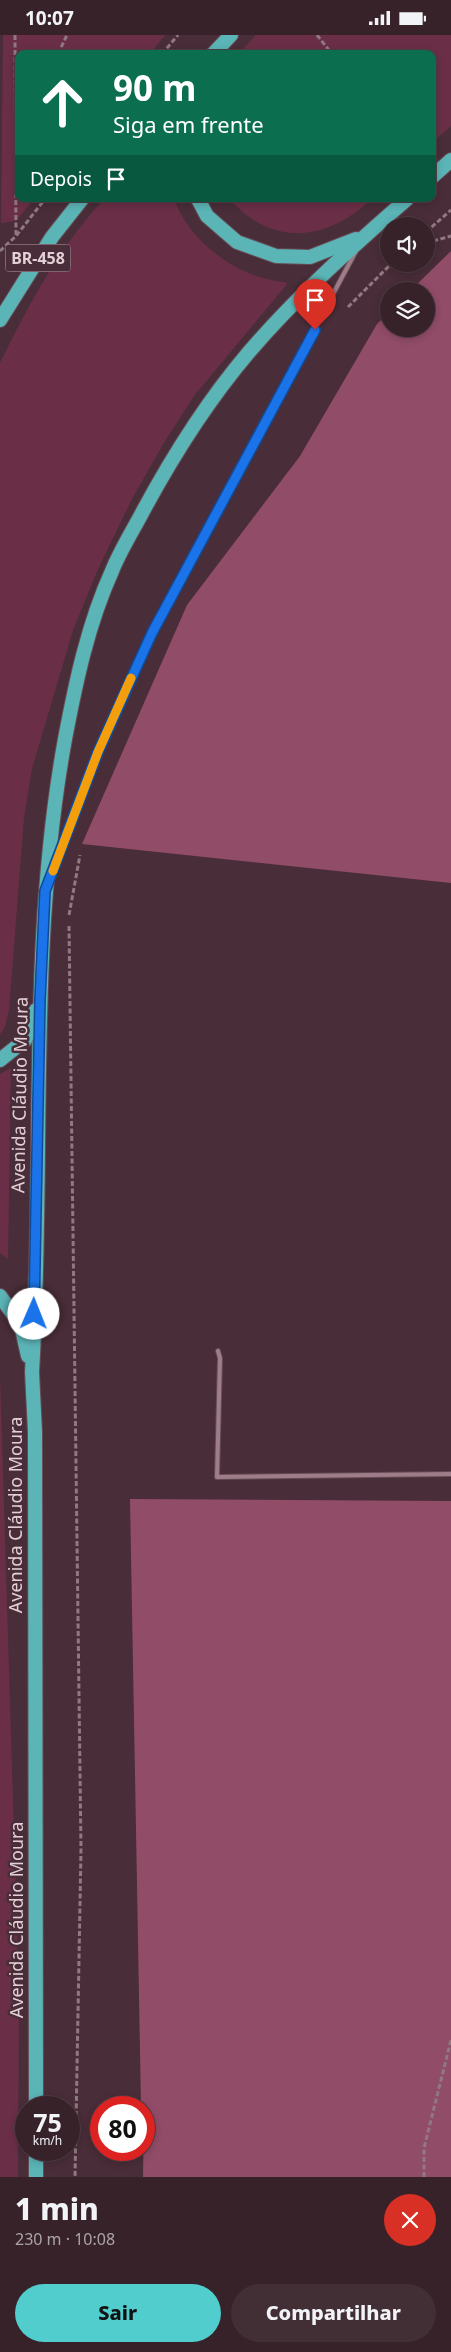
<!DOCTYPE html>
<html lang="pt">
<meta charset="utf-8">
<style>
:root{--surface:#37222a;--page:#422f36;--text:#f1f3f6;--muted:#aaa4a8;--line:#513f47;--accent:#52cdcd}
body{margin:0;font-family:"Noto Sans",sans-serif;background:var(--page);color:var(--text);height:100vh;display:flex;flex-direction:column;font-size:19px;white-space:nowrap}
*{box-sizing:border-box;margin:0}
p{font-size:16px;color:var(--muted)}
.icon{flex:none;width:28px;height:28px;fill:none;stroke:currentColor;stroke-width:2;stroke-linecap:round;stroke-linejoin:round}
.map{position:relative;height:2142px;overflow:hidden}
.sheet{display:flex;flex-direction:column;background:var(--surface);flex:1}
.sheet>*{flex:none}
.banner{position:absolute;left:15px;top:15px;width:421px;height:152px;border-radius:10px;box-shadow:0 2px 8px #0003,0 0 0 1px var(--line);background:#0b6e4f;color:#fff;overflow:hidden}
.fabs{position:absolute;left:380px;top:182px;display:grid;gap:10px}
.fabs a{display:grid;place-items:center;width:55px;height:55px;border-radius:50%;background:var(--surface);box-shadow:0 2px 8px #0003,0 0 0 1px var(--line);font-size:25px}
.speed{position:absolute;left:15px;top:2061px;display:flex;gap:10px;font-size:25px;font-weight:700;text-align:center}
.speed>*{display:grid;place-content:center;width:65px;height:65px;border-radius:50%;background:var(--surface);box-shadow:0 2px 8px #0003,0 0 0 1px var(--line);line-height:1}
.speed small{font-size:12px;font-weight:400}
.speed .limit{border:8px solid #d22;background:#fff;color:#111}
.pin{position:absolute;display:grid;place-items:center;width:42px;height:42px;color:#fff;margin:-51px -21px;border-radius:50% 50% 50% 0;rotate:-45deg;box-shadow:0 0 5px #0007}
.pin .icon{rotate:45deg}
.me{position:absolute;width:55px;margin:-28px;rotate:1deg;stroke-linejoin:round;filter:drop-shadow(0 0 4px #0008)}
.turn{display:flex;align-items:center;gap:18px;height:105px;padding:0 15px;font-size:22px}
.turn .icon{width:65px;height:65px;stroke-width:2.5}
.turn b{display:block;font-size:35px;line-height:42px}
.then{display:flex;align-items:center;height:48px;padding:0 15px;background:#0003;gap:10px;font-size:19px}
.round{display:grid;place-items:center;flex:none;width:52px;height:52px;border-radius:26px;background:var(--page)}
.head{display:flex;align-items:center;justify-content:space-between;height:85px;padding:0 15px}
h1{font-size:30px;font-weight:800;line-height:38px}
.cta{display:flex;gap:10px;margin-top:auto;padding:10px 15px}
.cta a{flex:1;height:58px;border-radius:30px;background:var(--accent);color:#111;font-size:20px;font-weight:800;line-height:58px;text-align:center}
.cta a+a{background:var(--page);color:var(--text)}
.status{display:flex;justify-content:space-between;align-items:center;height:35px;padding:0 25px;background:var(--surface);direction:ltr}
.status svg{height:14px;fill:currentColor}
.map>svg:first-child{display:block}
.green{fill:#6a2f47}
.forest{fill:#914c68}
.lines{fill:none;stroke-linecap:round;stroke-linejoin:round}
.service-casing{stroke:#644d56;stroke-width:6}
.trunk-casing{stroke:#644d56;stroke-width:16}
.path{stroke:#907981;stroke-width:3;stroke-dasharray:5 2.5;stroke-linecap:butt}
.service{stroke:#9e7d89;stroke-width:4}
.trunk{stroke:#5bb4b6;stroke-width:14}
.route-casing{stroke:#114b97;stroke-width:12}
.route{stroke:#1a73e8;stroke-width:9}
.slow{stroke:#f59e0b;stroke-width:9}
.labels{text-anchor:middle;stroke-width:5;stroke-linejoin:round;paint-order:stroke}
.shield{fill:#492d38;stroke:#b59fa7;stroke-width:1}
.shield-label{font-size:16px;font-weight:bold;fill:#e3d0d6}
.street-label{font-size:18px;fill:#e3d0d6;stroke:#492d38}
</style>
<div class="status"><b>10:07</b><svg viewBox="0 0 49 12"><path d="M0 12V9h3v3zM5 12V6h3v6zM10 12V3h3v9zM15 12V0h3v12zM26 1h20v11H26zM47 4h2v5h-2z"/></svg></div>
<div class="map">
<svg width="451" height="2142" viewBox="0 0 451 2142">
<rect width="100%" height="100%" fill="#492d38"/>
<g class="green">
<path d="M3,0H165L150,19H19V164H34L16,186L1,188Z"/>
<path d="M256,0H451V91L433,107L432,19H238Z"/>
<path d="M104,164H174C186,198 220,228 254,240C264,244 277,246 288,248L194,361L162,411L132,464L99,532L73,595L32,734L24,783L9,975L5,992L0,1000V328C29,269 59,212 104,164Z"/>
<path d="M229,164H372C336,197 293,212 249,182C242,177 236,170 229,164Z"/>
<path d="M11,1033L8,1224L0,1218V1039Z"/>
<path d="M0,1340L19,1961L18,2142H0Z"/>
</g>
<g class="forest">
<path d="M451,216V848L82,809L187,570L300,421L377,289L389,277V294H426V256H410Z"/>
<path d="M130,1464L451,1466V2142H143L144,2072H141Z"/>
</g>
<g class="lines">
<defs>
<g id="service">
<path d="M55,831L98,717L152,598L356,216"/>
<path d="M218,1316L220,1323L217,1442L451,1439"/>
</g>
<g id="trunk">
<path d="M213,19L231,0"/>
<path d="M432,142L451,125"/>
<path d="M198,164L207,181L237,207L276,221L310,222L356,204"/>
<path d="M0,285L52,202L82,164"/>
<path d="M0,1025L25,1005L36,975"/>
<path d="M0,1261L21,1290L28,1321"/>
<path d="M36,2072L35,1397L32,1337C45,1126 27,912 65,704C76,646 88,589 112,536C120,516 132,497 142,478C171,424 209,364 249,317C297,261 352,212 407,164"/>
<path d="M36,2115V2142"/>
</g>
</defs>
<use href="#service" class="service-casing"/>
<use href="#trunk" class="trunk-casing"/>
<g class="path">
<path d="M15,0L16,201"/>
<path d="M317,0L332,19"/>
<path d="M58,19L67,0"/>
<path d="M162,19L178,0"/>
<path d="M426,197L451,175"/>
<path d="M426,208L451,201"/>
<path d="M0,216L16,201L45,164"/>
<path d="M348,272L391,229"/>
<path d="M69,880L80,820"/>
<path d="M69,891L81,1814L75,2142"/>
<path d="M424,2142V2113L451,2005"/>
</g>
<use href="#service" class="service"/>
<use href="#trunk" class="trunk"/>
</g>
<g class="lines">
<defs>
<path id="route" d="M34,1279L40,964L45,856L98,717L152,598L315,295"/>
</defs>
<use href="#route" class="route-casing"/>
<use href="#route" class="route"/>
<path class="slow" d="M53,836L98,717L131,643"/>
</g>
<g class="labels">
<rect class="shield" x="5.5" y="209.5" width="65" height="27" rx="4"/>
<g class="shield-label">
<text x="38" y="229">BR-458</text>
</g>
<g class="street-label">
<text transform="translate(20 1060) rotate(-89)" y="6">Avenida Cláudio Moura</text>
<text transform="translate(16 1480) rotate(-90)" y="6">Avenida Cláudio Moura</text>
<text transform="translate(17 1885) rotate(-90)" y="6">Avenida Cláudio Moura</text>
</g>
</g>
</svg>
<div class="fabs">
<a><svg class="icon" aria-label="sound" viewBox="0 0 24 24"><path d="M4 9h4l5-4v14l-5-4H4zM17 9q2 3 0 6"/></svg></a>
<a><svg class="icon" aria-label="layers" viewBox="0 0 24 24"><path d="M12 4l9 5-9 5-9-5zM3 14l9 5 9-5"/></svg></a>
</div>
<div class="speed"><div>75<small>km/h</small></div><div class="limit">80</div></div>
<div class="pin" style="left:315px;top:295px;background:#d93025"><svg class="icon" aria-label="arrive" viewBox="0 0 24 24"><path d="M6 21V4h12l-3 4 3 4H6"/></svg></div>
<svg class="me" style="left:34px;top:1279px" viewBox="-20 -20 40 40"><circle r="19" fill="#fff"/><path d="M0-13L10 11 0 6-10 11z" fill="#1a73e8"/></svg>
<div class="banner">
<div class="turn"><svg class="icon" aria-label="ahead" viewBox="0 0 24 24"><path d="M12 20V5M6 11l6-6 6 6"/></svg><div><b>90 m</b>Siga em frente</div></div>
<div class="then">Depois<svg class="icon" aria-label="arrive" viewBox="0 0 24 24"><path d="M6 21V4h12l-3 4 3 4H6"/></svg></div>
</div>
</div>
<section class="sheet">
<div class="head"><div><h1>1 min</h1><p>230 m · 10:08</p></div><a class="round" style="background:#d93025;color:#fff"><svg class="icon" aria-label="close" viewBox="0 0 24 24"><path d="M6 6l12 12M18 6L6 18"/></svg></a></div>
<div class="cta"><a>Sair</a><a>Compartilhar</a></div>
</section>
